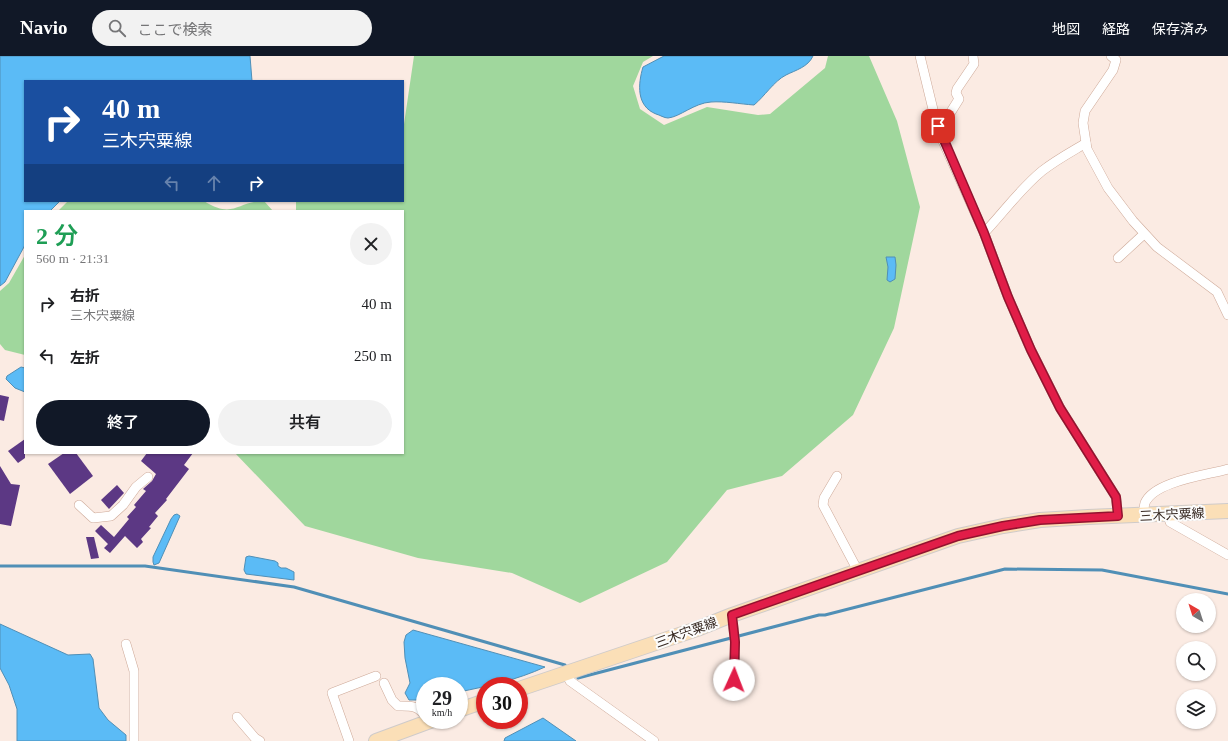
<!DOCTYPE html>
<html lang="ja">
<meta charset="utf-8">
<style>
:root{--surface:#fff;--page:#f2f2f2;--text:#202124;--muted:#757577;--accent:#111827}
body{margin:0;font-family:"Times New Roman","Noto Sans JP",serif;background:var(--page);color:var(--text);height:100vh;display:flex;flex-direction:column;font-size:15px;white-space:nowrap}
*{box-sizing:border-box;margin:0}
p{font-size:13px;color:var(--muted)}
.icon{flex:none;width:22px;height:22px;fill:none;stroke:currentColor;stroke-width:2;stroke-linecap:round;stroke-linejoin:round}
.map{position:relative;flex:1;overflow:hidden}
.details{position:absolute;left:24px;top:154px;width:380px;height:244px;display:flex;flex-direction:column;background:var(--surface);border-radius:0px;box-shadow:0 1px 3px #0004}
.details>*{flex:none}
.guide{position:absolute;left:24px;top:24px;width:380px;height:122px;border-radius:0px;box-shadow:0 1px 3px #0004;background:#1a4fa0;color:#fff;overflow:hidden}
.needle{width:26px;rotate:321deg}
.fabs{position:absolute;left:1176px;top:537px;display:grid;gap:8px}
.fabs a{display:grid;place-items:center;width:40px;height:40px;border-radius:50%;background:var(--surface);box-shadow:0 1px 3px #0004;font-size:20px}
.speed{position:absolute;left:416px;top:621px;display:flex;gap:8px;font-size:20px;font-weight:700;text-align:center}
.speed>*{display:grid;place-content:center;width:52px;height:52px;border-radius:50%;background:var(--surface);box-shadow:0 1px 3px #0004;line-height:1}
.speed small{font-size:10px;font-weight:400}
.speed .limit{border:6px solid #d22;background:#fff;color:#111}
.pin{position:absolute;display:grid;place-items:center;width:34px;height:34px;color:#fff;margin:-17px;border-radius:8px;box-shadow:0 2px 6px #0006}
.me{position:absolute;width:44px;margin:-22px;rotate:2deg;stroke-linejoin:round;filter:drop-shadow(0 0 3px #0008)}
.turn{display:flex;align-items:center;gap:14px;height:84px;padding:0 12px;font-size:18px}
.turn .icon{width:52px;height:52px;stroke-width:2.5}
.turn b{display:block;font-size:28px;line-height:34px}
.lanes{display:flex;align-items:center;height:38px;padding:0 12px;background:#0003;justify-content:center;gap:20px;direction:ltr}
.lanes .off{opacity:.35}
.round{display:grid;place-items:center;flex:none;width:42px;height:42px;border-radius:21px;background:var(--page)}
.summary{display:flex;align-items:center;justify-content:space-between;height:68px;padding:0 12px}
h1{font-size:24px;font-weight:600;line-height:30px;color:#1e9e55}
.button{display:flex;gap:8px;margin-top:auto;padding:8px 12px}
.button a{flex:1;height:46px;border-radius:24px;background:var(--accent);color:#fff;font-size:16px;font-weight:600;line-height:46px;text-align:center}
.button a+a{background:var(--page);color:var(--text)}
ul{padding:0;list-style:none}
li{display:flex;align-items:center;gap:12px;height:52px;padding:0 12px}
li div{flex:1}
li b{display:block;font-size:15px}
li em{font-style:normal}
header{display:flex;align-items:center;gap:24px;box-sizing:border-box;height:56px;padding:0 20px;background:var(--accent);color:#fff}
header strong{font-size:19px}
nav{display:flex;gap:22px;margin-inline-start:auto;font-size:14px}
.search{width:280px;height:36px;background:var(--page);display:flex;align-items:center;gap:10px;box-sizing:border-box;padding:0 14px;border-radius:22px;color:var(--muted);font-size:15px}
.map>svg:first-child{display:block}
.green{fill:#a0d79d}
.water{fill:#5bbbf6;stroke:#508fb6}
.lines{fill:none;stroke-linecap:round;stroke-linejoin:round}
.stream{stroke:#508fb6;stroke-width:3}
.building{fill:#5c3884}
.street-casing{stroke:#cea998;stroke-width:10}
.primary-casing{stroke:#cfcbca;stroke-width:16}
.street{stroke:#fff;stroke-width:9}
.primary{stroke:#fbdfb7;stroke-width:14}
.route-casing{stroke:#92132f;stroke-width:10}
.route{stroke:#e11d48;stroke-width:7}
.labels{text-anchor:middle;stroke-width:4;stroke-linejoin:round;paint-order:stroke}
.street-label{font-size:13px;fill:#362821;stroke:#fcfcfc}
</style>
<header>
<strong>Navio</strong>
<div class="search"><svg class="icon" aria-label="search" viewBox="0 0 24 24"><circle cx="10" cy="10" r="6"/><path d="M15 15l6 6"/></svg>ここで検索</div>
<nav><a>地図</a><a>経路</a><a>保存済み</a></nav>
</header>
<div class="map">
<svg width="1228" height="685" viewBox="0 0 1228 685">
<rect width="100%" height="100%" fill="#fbebe3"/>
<g class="green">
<path d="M414,0H653L643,6L633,30L640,53L664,69L707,51L758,59L770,58L825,12L828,0H869L897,65L920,151L894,272L853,359L782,420L727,434L667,506L580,547L512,517L418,502L305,470L235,397H403V155H296V146L298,145H403V75Z"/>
<path d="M68,145H204C234,164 237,145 264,145L273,155H58Z"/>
<path d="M25,199V299L5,294L0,288V235L9,227Z"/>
</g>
<g class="water">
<path d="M0,0H250L252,25H25V145H60L50,155H25V189L5,226L0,230Z"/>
<path d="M664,0H813C808,11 796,14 786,19C774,25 764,41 754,49C740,48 724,45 711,46C694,47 680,61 668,62C664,62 660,59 656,58C636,50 638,28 643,11Z"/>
<path d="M886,201H895L896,209L895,223L890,226L887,224L888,211Z"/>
<path d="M21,311L25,312V336L15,332L6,323L7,320Z"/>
<path d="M177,458L180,460L159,507L154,509L153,506V501L171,463L174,459Z"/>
<path d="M249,500L275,505L278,507V510L281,512H286L294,516V524L246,518L244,514L246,501Z"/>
<path d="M0,568L68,599L90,598L93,603L99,652L108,664L126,679V685H17V653L9,629L0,612Z"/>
<path d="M413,574L545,611C517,624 488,630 459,636V630H425V644H409L405,637L410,627L405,602L404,586L406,579Z"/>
<path d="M543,662L576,685H504L505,682Z"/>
</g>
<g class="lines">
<g class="stream">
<path d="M0,510H145L294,531L565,609"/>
<path d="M578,622L819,559H825L1005,513L1102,514L1228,538"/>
</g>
</g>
<g class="building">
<path d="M0,339L9,341L4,365L0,364Z"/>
<path d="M25,383V402L18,407L8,395Z"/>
<path d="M64,397H76L93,420L70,438L48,408Z"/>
<path d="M147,397H193L184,409L189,413L166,443L167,444L155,457L158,460L149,471L151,472L141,483L143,486L137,492L125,480L110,497L104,492L108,488L95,475L101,469L114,481L129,463L127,461L136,451L134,449L146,435L143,433L152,425L156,418L141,405Z"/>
<path d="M0,410L11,428L20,429L11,470L0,468Z"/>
<path d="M117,429L124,437L109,453L101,444Z"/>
<path d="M86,481H94L99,502L91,503Z"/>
</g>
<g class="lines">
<defs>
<g id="street">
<path d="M920,0L938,74L984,177L1008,241L1030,292L1060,352L1116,441L1118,460"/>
<path d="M1111,0L1116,4L1113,14L1085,55L1083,67L1087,93L1108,132L1133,165L1157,191L1217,236L1228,259"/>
<path d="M937,70L944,67L959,43L956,37L957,33L974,8L973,0"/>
<path d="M984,177C1003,157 1020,133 1042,115C1056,104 1071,96 1086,87"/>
<path d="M1118,202L1144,178"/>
<path d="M837,420L824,442L823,449L858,515"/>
<path d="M79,449L93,462L111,460L123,449L136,431L148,421"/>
<path d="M1168,458L1170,466L1228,499"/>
<path d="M1143,459C1144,455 1144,450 1145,447C1154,425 1208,419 1228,413"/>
<path d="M732,559L735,586L734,623"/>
<path d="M126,588L134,615V685"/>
<path d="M566,617L570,625L654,685"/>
<path d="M384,627L392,644L398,650C410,650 418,649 425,660"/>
<path d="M237,661L255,682L260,685"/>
<path d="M349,685L332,637L376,620"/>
</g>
<g id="primary">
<path d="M519,633L697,573L732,559L958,480L1003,470L1040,464L1088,461L1228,455"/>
<path d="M459,654L485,645"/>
<path d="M376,685L433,664"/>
</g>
</defs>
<use href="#street" class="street-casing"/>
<use href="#primary" class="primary-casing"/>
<use href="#street" class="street"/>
<use href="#primary" class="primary"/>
</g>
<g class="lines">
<defs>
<path id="route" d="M734,624L735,586L732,559L958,480L1003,470L1040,464L1118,460L1116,441L1060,352L1031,294L1008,241L984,177L938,70"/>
</defs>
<use href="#route" class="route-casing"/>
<use href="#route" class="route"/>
</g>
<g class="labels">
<g class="street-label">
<text transform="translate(1172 458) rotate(-3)" y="5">三木宍粟線</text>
<text transform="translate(686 576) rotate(-20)" y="5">三木宍粟線</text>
</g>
</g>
</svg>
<div class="fabs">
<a><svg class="needle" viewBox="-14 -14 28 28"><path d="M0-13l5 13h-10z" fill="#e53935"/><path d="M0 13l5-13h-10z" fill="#757577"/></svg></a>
<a><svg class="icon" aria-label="search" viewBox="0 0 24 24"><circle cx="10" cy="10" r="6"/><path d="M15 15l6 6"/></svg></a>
<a><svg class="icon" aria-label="layers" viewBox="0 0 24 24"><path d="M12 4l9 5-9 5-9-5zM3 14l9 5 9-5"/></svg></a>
</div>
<div class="speed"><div>29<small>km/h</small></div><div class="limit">30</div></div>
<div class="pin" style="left:938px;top:70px;background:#d93025"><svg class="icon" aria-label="arrive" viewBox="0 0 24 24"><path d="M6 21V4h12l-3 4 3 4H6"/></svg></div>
<svg class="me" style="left:734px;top:624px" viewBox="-20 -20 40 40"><circle r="19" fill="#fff"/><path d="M0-13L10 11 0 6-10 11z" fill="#e11d48"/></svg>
<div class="guide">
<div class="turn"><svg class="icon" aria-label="right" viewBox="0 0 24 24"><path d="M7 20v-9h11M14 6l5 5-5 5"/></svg><div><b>40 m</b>三木宍粟線</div></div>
<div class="lanes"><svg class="icon off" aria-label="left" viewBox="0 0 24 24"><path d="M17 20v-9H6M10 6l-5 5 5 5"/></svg><svg class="icon off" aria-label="ahead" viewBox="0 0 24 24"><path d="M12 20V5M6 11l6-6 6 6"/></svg><svg class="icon" aria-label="right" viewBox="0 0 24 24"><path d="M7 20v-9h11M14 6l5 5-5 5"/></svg></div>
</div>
<section class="details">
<div class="summary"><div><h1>2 分</h1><p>560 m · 21:31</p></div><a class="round"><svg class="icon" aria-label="close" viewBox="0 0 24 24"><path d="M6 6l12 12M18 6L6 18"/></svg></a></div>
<ul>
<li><svg class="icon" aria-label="right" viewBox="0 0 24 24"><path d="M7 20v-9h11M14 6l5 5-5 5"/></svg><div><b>右折</b><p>三木宍粟線</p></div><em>40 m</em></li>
<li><svg class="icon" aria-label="left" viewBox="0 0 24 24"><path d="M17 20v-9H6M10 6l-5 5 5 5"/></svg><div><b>左折</b></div><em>250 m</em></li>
</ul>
<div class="button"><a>終了</a><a>共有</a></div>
</section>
</div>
